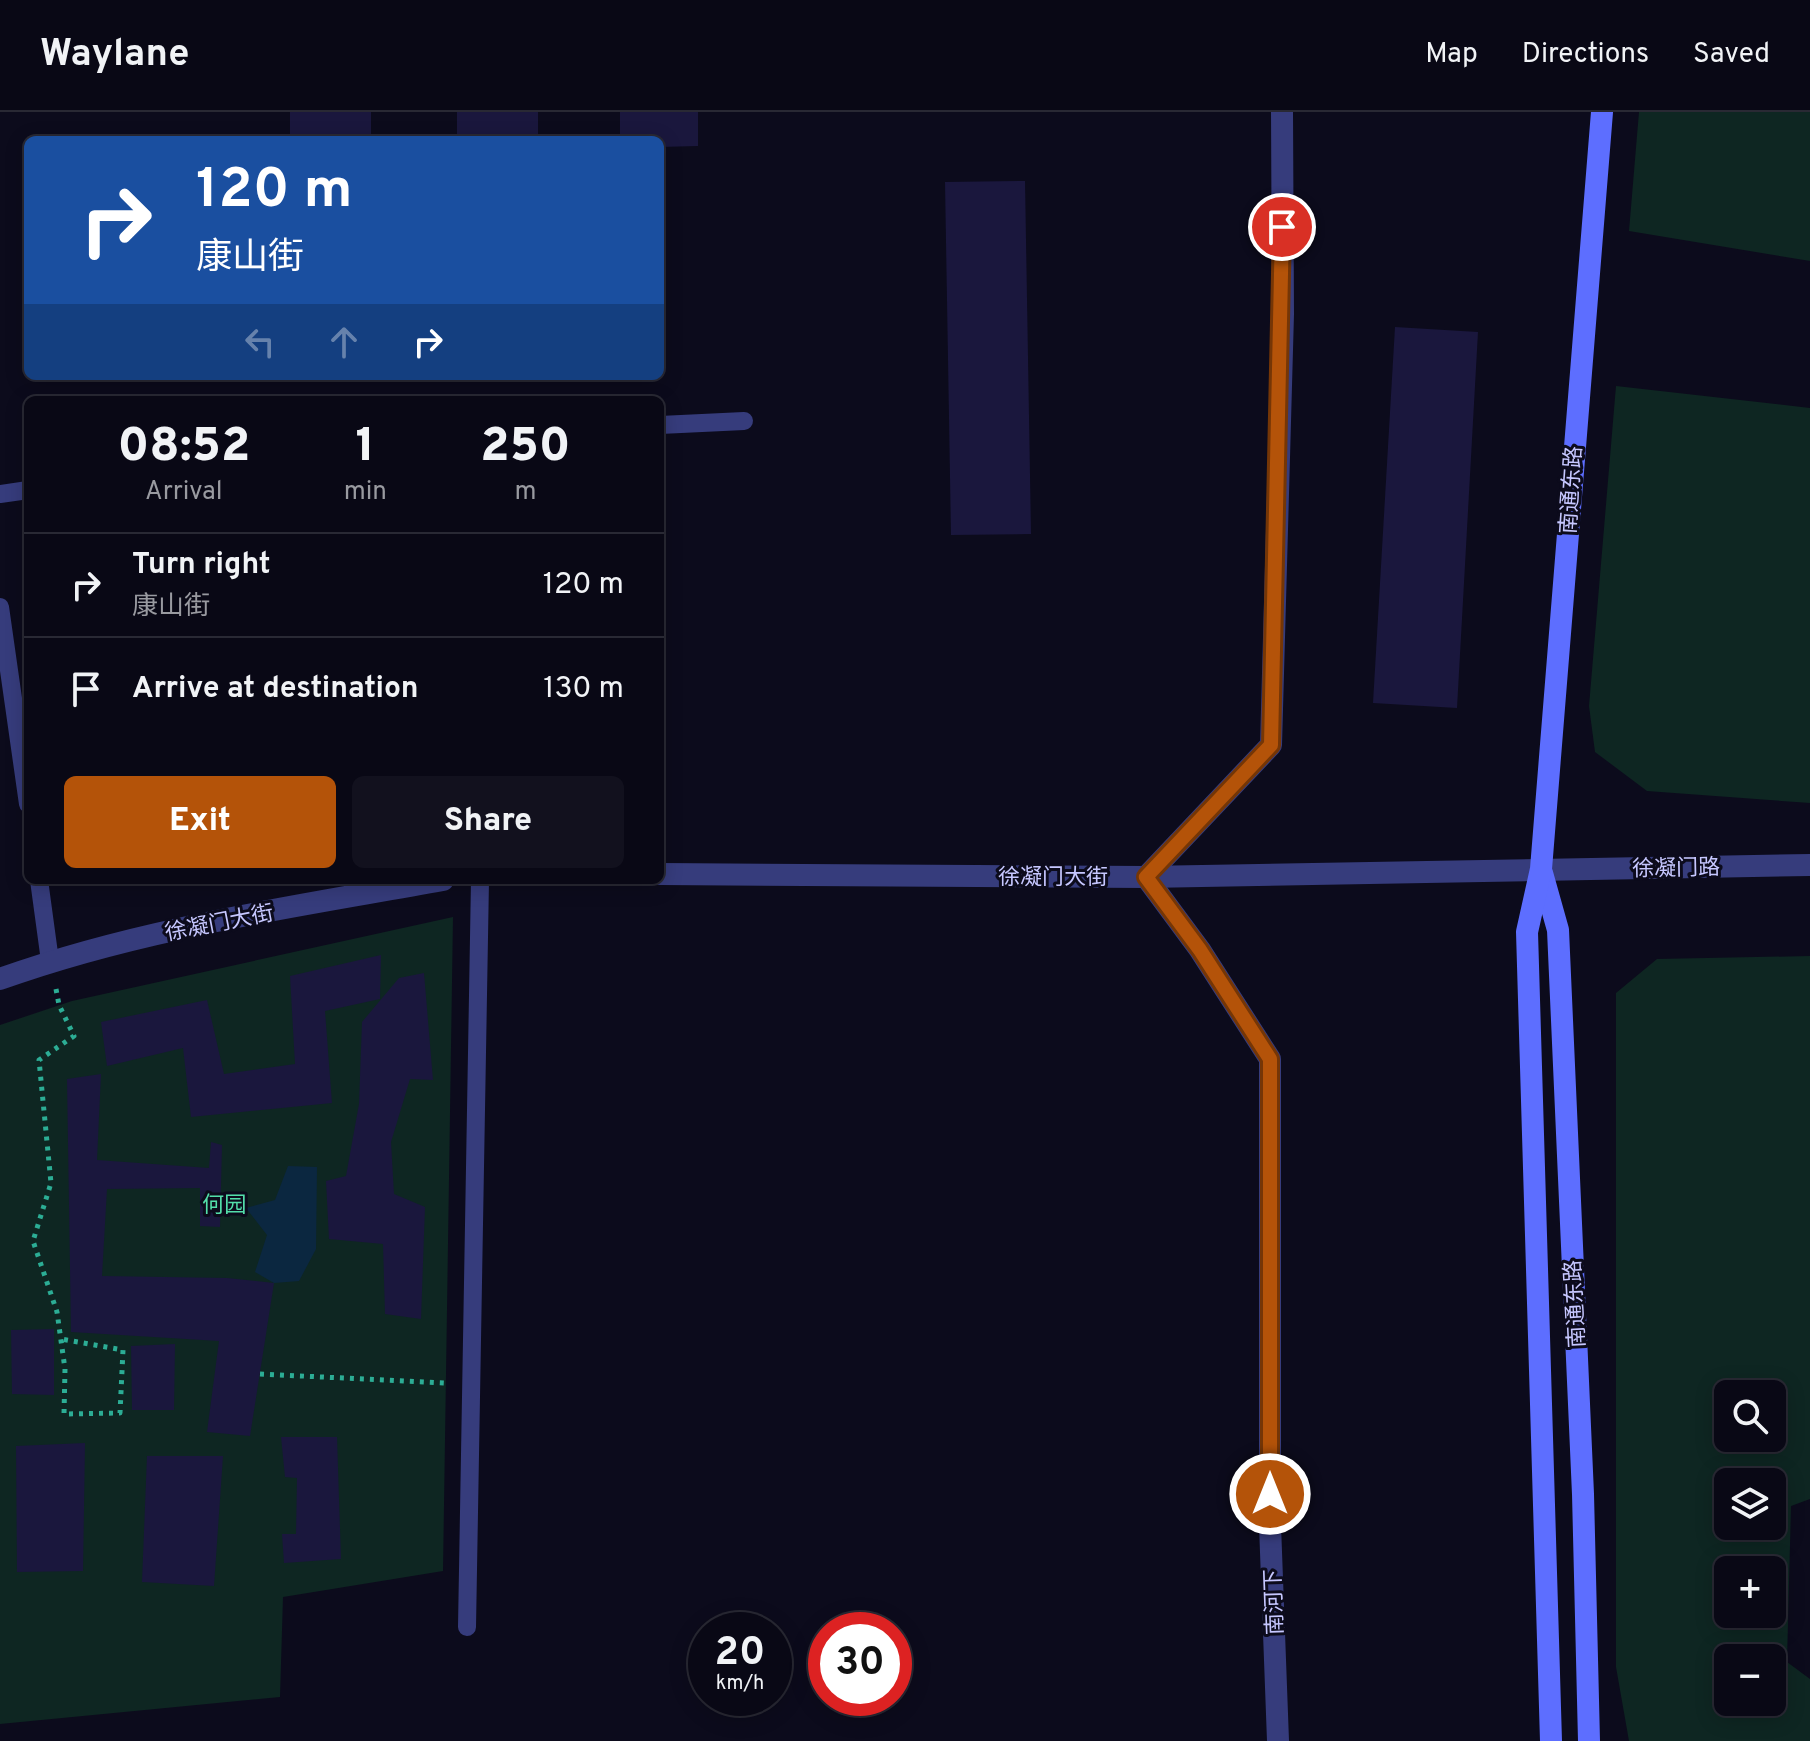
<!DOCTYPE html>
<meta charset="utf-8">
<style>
:root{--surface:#090815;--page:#12111e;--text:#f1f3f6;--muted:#999aa0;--line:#292934;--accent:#b45309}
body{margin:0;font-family:Overpass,"Noto Sans SC",sans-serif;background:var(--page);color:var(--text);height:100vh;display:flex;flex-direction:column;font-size:30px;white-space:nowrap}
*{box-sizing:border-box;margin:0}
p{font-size:26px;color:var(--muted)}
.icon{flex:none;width:44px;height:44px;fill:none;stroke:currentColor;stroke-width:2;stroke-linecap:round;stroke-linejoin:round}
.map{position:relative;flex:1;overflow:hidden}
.sheet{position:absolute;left:24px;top:284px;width:640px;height:488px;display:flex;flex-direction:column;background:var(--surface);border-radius:12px;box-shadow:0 4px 20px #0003,0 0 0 2px var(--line)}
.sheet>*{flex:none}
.top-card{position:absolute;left:24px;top:24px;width:640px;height:244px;border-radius:12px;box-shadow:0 4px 20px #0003,0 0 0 2px var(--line);background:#1a4fa0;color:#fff;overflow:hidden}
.tools{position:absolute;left:1714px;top:1268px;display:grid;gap:16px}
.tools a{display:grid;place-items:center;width:72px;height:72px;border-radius:12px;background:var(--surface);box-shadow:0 4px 20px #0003,0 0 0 2px var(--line);font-size:40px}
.speed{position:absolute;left:688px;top:1500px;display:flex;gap:16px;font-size:40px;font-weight:700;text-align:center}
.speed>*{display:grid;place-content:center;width:104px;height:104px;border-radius:50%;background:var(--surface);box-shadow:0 4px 20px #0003,0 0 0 2px var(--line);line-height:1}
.speed small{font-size:20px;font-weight:400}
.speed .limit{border:12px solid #d22;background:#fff;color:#111}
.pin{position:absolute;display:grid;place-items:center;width:68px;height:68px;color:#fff;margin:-34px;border:4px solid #fff;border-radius:50%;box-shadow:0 2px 8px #0007}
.me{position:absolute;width:88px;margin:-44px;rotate:0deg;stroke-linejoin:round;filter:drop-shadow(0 0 6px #0008)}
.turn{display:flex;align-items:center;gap:28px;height:168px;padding:0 40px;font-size:36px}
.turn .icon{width:104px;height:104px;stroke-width:2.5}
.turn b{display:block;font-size:56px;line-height:68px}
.lanes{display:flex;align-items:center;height:76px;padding:0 40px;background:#0003;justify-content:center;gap:40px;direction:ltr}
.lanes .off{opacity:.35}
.eta{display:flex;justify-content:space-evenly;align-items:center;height:136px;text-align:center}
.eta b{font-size:48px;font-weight:800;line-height:56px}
.button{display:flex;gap:16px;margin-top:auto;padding:16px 40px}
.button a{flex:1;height:92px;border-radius:12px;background:var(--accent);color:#fff;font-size:32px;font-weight:800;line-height:92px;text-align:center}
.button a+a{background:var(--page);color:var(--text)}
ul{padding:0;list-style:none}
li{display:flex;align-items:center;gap:24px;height:104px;padding:0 40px;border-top:2px solid var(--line)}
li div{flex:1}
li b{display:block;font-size:30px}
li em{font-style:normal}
header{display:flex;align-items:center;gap:48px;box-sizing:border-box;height:112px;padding:0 40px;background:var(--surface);border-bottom:2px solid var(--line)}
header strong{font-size:38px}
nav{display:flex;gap:44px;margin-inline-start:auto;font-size:28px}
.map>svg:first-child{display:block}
.green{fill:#0e2622;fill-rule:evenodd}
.water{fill:#0b2740}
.building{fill:#1a173d}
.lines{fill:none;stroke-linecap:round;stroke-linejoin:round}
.path{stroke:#2cad95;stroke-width:5;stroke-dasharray:4 6;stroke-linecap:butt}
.service{stroke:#363c7c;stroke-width:18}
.minor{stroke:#363c7c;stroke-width:22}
.tertiary{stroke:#363c7c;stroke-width:22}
.secondary{stroke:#5d6eff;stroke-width:22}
.route-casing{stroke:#753606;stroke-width:20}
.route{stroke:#b45309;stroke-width:14}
.labels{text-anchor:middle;stroke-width:6;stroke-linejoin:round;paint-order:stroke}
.street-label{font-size:22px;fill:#c6c7ff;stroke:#0c0b1c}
.park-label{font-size:22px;fill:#53deaa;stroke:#0c0b1c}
</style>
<header>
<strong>Waylane</strong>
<nav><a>Map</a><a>Directions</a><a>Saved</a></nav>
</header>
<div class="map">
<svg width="1810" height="1629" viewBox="0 0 1810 1629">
<rect width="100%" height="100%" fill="#0c0b1c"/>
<g class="green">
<path d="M1639,0H1810V149L1629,119Z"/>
<path d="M1616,274L1810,296V691L1647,679L1595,640L1589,594Z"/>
<path d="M453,805L443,1459L283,1485L280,1585L0,1612V913L72,889Z"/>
<path d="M1810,844V1387L1791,1394L1787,1550L1810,1567V1629H1629L1616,1555V881L1657,847ZM1728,1282H1772V1326H1728ZM1728,1370H1772V1414H1728ZM1728,1458H1772V1502H1728ZM1728,1546H1772V1590H1728Z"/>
</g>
<path class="water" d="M288,1054L317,1055L316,1137L299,1169L274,1171L255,1160L267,1123L246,1096L275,1088Z"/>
<g class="building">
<rect x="290" y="0" width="81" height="28"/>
<rect x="457" y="0" width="81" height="28"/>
<path d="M620,0H698V34L660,35V28H620Z"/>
<path d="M1025,69L1031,422L951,423L945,70Z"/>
<path d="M1395,215L1478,220L1457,596L1373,591Z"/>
<path d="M381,843L380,887L325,899L332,991L191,1005L183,936L107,954L101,910L207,888L224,962L295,952L290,864Z"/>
<path d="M424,861L433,968L410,967L391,1030L394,1082L425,1095L421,1207L385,1202L383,1132L329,1127L326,1069L346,1064L359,992L362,910L399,866Z"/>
<path d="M101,962L97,1048L209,1056L211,1030L222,1033L220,1115L200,1114V1076L107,1077L102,1164L227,1166L274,1171L250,1324L207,1320L219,1229L71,1220L67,967Z"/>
<path d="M54,1217V1283L12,1282L11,1218Z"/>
<path d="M175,1232L174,1298H132L131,1234Z"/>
<path d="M281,1325H337L341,1447L284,1451L282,1422H296L297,1366L285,1365Z"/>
<path d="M85,1331L83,1459L17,1460L16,1334Z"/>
<path d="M147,1344H223L214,1474L142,1470Z"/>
</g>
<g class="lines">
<g class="path">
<path d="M56,877L59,893L74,924L39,948L51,1071L33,1129L57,1200L65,1257L64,1302L120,1301L123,1238L61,1227"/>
<path d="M260,1262L446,1271"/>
</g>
<g class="service">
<path d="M660,313L744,309"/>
<path d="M0,382L28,378"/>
<path d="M0,495L28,692"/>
<path d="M39,768L50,849"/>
<path d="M467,1515L480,768"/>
</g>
<path class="minor" d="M1278,1629L1270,1413V947L1200,838L1146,765L1271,633L1283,202L1282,0"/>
<g class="tertiary">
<path d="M660,762L1146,765L1810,753"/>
<path d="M0,867C142,816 294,795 443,768"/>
</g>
<g class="secondary">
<path d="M1542,761L1558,818L1583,1382L1589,1629"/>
<path d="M1551,1629L1527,820L1541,757L1602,0"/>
</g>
</g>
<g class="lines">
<defs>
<path id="route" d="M1270,1382V947L1200,838L1146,765L1271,633L1282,115"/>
</defs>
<use href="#route" class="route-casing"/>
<use href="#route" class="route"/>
</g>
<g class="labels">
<g class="street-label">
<text transform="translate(1570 378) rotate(-86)" y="8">南通东路</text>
<text transform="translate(1676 755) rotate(-1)" y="8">徐凝门路</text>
<text x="1053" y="772">徐凝门大街</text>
<text transform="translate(219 810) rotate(-11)" y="8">徐凝门大街</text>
<text transform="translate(1574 1192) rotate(-93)" y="8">南通东路</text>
<text transform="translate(1273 1490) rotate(-92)" y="8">南河下</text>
</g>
<g class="park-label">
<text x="224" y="1100">何园</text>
</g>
</g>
</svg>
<div class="tools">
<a><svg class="icon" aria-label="search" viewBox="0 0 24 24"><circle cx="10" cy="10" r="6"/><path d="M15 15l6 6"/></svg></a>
<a><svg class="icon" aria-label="layers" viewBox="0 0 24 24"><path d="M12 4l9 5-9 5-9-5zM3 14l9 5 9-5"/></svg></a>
<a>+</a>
<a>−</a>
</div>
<div class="speed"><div>20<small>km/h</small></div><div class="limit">30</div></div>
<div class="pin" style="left:1282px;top:115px;background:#d93025"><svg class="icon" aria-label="arrive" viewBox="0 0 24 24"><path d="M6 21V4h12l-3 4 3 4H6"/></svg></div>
<svg class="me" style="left:1270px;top:1382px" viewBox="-20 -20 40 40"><circle r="17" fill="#b45309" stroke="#fff" stroke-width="3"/><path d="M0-11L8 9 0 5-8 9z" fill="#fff"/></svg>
<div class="top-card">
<div class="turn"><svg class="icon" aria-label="right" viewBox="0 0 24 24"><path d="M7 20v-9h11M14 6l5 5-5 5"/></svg><div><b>120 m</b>康山街</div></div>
<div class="lanes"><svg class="icon off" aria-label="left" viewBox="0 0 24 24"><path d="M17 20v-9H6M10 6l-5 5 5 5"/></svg><svg class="icon off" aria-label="ahead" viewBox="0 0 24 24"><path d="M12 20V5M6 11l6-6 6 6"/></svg><svg class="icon" aria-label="right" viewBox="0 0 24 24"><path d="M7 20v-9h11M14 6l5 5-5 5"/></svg></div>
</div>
<section class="sheet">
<div class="eta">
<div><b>08:52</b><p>Arrival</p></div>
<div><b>1</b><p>min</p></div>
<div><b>250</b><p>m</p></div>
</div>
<ul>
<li><svg class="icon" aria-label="right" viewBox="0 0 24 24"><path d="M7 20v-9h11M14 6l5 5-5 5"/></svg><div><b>Turn right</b><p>康山街</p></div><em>120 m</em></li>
<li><svg class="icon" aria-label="arrive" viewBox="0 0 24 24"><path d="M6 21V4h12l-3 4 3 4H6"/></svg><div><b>Arrive at destination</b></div><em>130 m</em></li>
</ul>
<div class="button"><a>Exit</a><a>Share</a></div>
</section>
</div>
